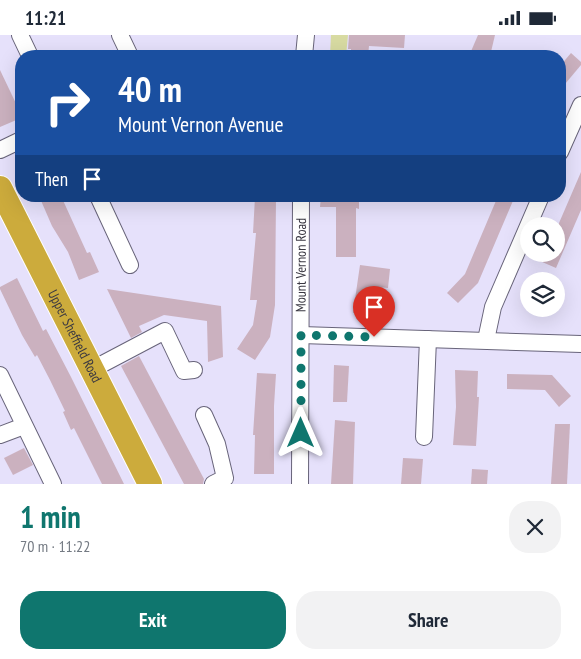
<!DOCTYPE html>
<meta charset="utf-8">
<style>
:root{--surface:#fff;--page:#f2f2f3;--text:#1f2937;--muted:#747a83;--accent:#0f766e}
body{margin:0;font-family:"PT Sans Narrow",sans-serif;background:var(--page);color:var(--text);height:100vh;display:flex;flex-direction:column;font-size:19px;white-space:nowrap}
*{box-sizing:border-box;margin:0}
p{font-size:16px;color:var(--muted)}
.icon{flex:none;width:28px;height:28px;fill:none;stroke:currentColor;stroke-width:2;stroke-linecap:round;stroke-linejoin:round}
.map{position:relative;height:449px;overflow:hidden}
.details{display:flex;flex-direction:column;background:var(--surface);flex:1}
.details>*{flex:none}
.top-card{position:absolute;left:15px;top:15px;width:551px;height:152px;border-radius:20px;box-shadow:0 5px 20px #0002;background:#1a4fa0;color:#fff;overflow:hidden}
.fabs{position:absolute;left:520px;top:182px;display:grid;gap:10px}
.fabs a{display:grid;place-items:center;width:45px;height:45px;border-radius:50%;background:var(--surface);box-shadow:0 5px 20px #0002;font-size:25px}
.pin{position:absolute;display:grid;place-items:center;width:42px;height:42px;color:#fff;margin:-51px -21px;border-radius:50% 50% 50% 0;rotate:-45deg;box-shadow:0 0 5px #0007}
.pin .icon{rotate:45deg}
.me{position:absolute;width:55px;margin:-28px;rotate:0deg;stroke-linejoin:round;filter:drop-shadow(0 0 4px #0008)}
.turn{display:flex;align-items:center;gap:18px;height:105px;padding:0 20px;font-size:22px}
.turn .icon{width:65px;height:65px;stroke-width:2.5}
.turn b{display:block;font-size:35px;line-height:42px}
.then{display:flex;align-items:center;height:48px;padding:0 20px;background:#0003;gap:10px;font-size:19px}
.round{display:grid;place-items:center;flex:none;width:52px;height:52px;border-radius:20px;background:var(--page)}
.overview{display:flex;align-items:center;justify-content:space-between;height:85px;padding:0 20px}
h1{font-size:30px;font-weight:600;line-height:38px;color:var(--accent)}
.cta{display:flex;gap:10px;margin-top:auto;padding:10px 20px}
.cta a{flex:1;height:58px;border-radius:20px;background:var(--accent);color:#fff;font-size:20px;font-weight:600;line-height:58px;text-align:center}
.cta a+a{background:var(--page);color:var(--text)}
.status{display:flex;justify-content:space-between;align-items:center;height:35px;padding:0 25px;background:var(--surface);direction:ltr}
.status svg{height:14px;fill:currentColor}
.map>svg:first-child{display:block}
.garden{fill:#d8dba2}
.building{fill:#cbb1bf}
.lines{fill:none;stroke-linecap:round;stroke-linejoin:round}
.minor-casing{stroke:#68647a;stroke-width:18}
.highway-casing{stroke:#fff;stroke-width:26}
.minor{stroke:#fff;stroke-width:16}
.highway{stroke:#ccab3c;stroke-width:24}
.route{stroke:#0f766e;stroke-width:9;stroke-dasharray:0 16.2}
.labels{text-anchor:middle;stroke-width:5;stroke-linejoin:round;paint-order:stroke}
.street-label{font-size:14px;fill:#393741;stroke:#f3f1fb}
</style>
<div class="status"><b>11:21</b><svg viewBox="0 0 49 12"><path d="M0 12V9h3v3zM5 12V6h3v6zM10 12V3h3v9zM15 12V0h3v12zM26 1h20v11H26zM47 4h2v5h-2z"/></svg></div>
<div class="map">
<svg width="581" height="449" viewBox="0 0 581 449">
<rect width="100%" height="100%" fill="#e6e1fb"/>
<path class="garden" d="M331,0H348L346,21H330Z"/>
<g class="building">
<path d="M349,0H405L404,13L369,11L368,21H351V14H348Z"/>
<path d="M478,0H495L490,21H469Z"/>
<path d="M571,18L581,27V30L560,55V31Z"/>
<path d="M0,35L21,79V83L0,92Z"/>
<path d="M581,137V175L556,233L526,220L556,219V195Z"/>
<path d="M39,161H61L87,218L90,217L99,237L79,245L68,217L52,191Z"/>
<path d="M321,161H359V174L356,173V222H336V172H320Z"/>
<path d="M498,161H515L478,248L458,268L447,258L465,239Z"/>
<path d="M255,162L276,163L275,270L270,302L255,325L237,314L253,290L257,265H250L256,198H253Z"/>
<path d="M360,230L390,234L388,253L379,252L377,281L353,278Z"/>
<path d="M17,243L43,296L46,294L71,342L124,449H102L74,393L71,395L63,377L65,376L50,345L37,320L35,322L22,300L0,254V252Z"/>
<path d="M107,254L221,271L223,322L208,327L207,286L164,280L139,291L142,297L131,303Z"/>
<path d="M139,321L204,444L203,449H184L121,331Z"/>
<path d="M334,330L349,331L347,367H333Z"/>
<path d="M455,335L478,336L477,362H479L476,411L453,410L456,372Z"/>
<path d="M257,338L276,339L274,371V439H254L255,400H253Z"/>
<path d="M507,339L552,340L571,361L559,372L545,355L507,354Z"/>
<path d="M335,385L355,387L353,449H331Z"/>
<path d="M555,389H570L567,449H551Z"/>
<path d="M24,413L33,430L13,440L4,423Z"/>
<path d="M403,423L423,424L421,449H401Z"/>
<path d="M472,434L488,435L487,449H471Z"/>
</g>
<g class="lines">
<defs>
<g id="minor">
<path d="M20,0L30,21"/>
<path d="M120,0L130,21"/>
<path d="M304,21L306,0"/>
<path d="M0,115L21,105"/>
<path d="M560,117L581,70"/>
<path d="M98,161L130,230"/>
<path d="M301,300L581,309"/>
<path d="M486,305L493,272L541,161"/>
<path d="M91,335L165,296L184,336L194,335"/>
<path d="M0,340L53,449"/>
<path d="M204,380L217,409L225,443L213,449"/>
<path d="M0,400L24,391"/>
<path d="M424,402L428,304"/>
<path id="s1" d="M300,449L301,161"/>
</g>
<g id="highway">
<path id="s2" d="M0,153L150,449"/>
</g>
</defs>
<use href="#minor" class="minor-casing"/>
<use href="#highway" class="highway-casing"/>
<use href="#minor" class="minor"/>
<use href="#highway" class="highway"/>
</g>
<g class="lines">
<path class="route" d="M301,398V300L374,302"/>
</g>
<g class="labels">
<g class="street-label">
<text dy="5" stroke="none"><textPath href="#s1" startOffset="219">Mount Vernon Road</textPath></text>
<text dy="5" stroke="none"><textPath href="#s2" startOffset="166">Upper Sheffield Road</textPath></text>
</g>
</g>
</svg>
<div class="fabs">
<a><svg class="icon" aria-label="search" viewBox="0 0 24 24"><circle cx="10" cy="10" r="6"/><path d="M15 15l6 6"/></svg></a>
<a><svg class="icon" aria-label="layers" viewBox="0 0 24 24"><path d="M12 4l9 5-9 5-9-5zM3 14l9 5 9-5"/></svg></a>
</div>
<div class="pin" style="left:374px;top:302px;background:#d93025"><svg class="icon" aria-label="arrive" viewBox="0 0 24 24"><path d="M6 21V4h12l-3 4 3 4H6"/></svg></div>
<svg class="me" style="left:301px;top:398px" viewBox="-20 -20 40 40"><path d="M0-17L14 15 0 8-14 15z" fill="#0f766e" stroke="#fff" stroke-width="4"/></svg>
<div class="top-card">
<div class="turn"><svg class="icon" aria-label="right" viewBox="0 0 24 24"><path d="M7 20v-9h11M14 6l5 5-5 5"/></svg><div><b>40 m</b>Mount Vernon Avenue</div></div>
<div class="then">Then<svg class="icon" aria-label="arrive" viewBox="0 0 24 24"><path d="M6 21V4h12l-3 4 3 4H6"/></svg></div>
</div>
</div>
<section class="details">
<div class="overview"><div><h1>1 min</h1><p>70 m · 11:22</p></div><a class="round"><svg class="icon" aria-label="close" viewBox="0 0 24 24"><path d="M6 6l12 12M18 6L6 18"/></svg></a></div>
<div class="cta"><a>Exit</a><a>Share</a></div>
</section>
